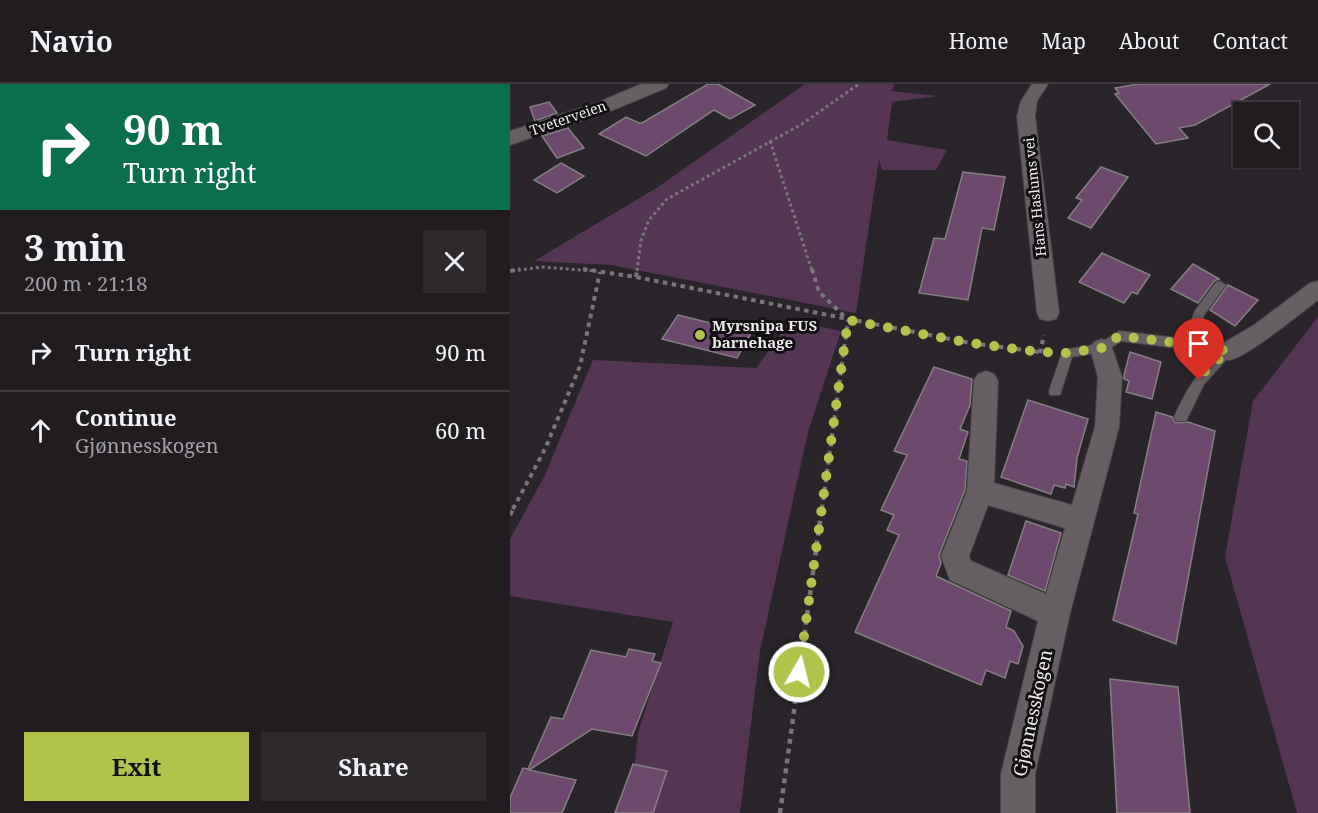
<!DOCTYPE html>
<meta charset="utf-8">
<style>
:root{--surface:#201c20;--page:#2d292d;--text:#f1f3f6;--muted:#a2a1a5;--line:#3d3a3e;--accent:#b2c34c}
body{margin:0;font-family:"Noto Serif",serif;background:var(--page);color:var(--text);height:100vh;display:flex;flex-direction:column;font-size:22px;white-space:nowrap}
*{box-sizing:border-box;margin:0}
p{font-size:20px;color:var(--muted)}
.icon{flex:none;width:33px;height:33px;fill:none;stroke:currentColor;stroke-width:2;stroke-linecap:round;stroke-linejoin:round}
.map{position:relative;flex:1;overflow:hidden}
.details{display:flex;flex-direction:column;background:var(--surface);width:510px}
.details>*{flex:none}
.guide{background:#0b6e4f;color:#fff;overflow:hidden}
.buttons{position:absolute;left:723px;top:18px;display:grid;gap:12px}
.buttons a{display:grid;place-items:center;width:66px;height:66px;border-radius:0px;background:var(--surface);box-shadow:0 2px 4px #0004,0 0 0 2px var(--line);font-size:30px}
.pin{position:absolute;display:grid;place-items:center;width:51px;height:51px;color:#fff;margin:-62px -26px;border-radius:50% 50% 50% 0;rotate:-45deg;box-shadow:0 0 6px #0007}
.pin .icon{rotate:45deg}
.me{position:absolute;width:66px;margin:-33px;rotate:8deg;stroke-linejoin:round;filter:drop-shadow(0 0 4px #0008)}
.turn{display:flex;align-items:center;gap:21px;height:126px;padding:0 24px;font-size:27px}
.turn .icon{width:78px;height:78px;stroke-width:2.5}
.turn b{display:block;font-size:42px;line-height:51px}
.round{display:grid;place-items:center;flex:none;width:63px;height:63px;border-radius:0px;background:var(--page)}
.headline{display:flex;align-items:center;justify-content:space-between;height:102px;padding:0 24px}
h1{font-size:36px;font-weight:700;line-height:45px}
.action{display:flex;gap:12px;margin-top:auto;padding:12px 24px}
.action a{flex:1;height:69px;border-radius:0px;background:var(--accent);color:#111;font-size:24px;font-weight:700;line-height:69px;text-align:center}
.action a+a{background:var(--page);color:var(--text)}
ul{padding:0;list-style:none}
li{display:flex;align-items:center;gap:18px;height:78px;padding:0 24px;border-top:2px solid var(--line)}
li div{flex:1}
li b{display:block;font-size:22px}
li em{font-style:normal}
header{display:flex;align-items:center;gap:36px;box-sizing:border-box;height:84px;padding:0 30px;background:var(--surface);border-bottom:2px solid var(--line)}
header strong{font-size:28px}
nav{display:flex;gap:33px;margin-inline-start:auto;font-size:21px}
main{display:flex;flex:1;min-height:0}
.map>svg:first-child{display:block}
.green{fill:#543554}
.building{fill:#6d496d;stroke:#857f84;stroke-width:1.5}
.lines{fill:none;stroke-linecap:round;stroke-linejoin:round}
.service-casing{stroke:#474347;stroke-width:2}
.minor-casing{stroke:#474347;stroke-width:2}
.tertiary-casing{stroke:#474347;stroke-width:2}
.path-far2{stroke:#797579;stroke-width:3;stroke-dasharray:3 3;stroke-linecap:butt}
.path-far1{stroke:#797579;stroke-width:4;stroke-dasharray:4.5 4.5;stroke-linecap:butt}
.path{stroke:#797579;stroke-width:4.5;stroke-dasharray:5 5;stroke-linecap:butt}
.service{fill:#666065;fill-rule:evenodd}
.minor{fill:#666065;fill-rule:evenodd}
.tertiary{fill:#666065;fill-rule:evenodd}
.route{stroke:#b2c34c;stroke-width:10;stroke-dasharray:0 18}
.poi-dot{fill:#b2c34c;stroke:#110f11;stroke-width:2}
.labels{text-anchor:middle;stroke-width:6;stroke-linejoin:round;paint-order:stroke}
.far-street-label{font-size:14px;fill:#eeebee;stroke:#110f11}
.poi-label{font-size:15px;font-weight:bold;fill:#eeebee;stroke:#110f11;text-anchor:start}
.near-street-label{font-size:18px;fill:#eeebee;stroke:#110f11}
</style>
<header>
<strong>Navio</strong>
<nav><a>Home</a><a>Map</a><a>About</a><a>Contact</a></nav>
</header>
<main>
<section class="details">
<div class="guide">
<div class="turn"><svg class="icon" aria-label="right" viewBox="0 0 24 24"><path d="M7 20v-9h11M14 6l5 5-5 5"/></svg><div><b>90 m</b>Turn right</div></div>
</div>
<div class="headline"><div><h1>3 min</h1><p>200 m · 21:18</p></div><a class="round"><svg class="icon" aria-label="close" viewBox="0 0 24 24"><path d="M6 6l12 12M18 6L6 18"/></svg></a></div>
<ul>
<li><svg class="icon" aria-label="right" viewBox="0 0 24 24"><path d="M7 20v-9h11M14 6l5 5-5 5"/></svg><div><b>Turn right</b></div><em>90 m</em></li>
<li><svg class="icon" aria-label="ahead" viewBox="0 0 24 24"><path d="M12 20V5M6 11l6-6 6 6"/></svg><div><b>Continue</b><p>Gjønnesskogen</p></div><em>60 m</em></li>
</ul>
<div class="action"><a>Exit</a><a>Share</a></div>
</section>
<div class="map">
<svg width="808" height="729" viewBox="0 0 808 729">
<rect width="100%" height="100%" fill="#2a252a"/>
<g class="green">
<path d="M295,0H385L381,7L429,12L382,18L377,56L437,66L426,86H372L369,75L346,229L101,181L24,177L148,103Z"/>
<path d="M808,233V729H787L715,473L743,317Z"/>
<path d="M281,236L331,247L298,348L250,567L230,729H120L128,649L163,538L0,512V455L34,393L83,276L246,284Z"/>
</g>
<g class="building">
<path d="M198,0H208L245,21L220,35L204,26L136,72L89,50L116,33L129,39H132Z"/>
<path d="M628,0H760L685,41L669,44L678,54L646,60L605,10L609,9L605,4Z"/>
<path d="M39,18L47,29L25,37L20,23Z"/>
<path d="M58,44L74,64L47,74L32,52Z"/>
<path d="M51,79L74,92L47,109L24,96Z"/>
<path d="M591,83L618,93L581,144L558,134L572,116L566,114Z"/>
<path d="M453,88L495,93L484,146L472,144L458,216L409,209L424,154L435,155Z"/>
<path d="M592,169L640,191L627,210L622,208L614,219L569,198Z"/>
<path d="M683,180L709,195L704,197L688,219L661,205Z"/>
<path d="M718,201L748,216L725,242L700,226Z"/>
<path d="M168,231L241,249L227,274L152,255Z"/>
<path d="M620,268L651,278L642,315L616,308L619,297L614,295V291Z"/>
<path d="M424,283L462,295L460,321L450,345L458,348L449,375L457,377L455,406L429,471L431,479L426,492L501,527L496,543L504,547L513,562L508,580L500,577L495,594L476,586L471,601L345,548L389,451L377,446L384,431L371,426L397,371L384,367Z"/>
<path d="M518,316L578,335L567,374L564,403L556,400L555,404L544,401L541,410L491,393Z"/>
<path d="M646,328L662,333L666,339L678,338L705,347L666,560L603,536L628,430L624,429Z"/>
<path d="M516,437L551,449L535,507L498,491Z"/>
<path d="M119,565L145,570L142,577L151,579L122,652L82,645L19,686L66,696L52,729H0V714L13,684L18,685L41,633L53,635L81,566L116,573Z"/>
<path d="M600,595L668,603L680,729H607Z"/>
<path d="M123,680L157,687L143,729H105Z"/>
</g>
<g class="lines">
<defs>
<path id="service" d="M710,197L716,201L694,231L691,243L698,258L722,264L724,267L694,300L676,337H666L664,333C675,309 687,288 707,269L611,257L596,267L562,273L550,311H540L539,307L553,266L589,260L609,247L685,256L679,243L685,227L706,198Z"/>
<g id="minor">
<path d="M522,0H538L527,17L525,32L549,229L546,235L538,237L530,235L527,229L507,32L511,17Z"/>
<path d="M808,197V216C792,228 735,275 719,276C717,276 712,274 710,273L706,267L710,261L744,241L800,199Z"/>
<path d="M592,255L600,258L612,293L609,343L560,529L525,690V729H491V690L528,537L440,496L431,472L457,407L464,297L468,290L476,287L484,290L488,297L484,399L562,421L585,343L588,293L580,264L584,258ZM478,421L555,444L536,510L461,477L459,472Z"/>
</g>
<path id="tertiary" d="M131,0H159L156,4L103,26L0,61V47L89,18Z"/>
</defs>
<use href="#service" class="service-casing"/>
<use href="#minor" class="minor-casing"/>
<use href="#tertiary" class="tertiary-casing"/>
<g class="path-far2">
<path d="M260,57L302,187"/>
<path d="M2,187L32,183L85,187"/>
<path d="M127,187L131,156L139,136L157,115L292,40L349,0"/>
</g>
<g class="path-far1">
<path d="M73,185L126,193L460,259L537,269"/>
<path d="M302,185L309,208L338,236"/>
<path d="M0,187L10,185"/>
<path d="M126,193L127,185"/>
<path d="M530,269L534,251"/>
<path d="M3,425L35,365L70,282L90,188"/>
<path d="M312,425L338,236"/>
</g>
<g class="path">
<path d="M0,431L4,423"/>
<path d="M270,729L312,423"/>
</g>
<use href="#service" class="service"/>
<use href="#minor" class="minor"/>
<use href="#tertiary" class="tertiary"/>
</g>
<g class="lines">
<path class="route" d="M289,588L338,236L460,259L530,268L557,269L592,264L609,252L694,262L718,267L696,286L689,296"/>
</g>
<circle class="poi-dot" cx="190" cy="251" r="6"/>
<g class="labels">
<g class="far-street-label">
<text transform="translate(58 34) rotate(-19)" y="5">Tveterveien</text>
<text transform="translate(525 113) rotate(-96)" y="5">Hans Haslums vei</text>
</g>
<g class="poi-label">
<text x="202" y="247">Myrsnipa FUS<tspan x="202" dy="17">barnehage</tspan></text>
</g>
<g class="near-street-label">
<text transform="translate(523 629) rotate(-78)" y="6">Gjønnesskogen</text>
</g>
</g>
</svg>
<div class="buttons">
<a><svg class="icon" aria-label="search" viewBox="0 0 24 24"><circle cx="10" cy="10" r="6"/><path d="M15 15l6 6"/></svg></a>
</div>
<div class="pin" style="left:689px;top:296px;background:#d93025"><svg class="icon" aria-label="arrive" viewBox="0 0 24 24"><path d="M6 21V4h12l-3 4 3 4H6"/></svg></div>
<svg class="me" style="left:289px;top:588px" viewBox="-20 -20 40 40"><circle r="17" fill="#b2c34c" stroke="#fff" stroke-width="3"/><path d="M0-11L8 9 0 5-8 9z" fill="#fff"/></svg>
</div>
</main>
